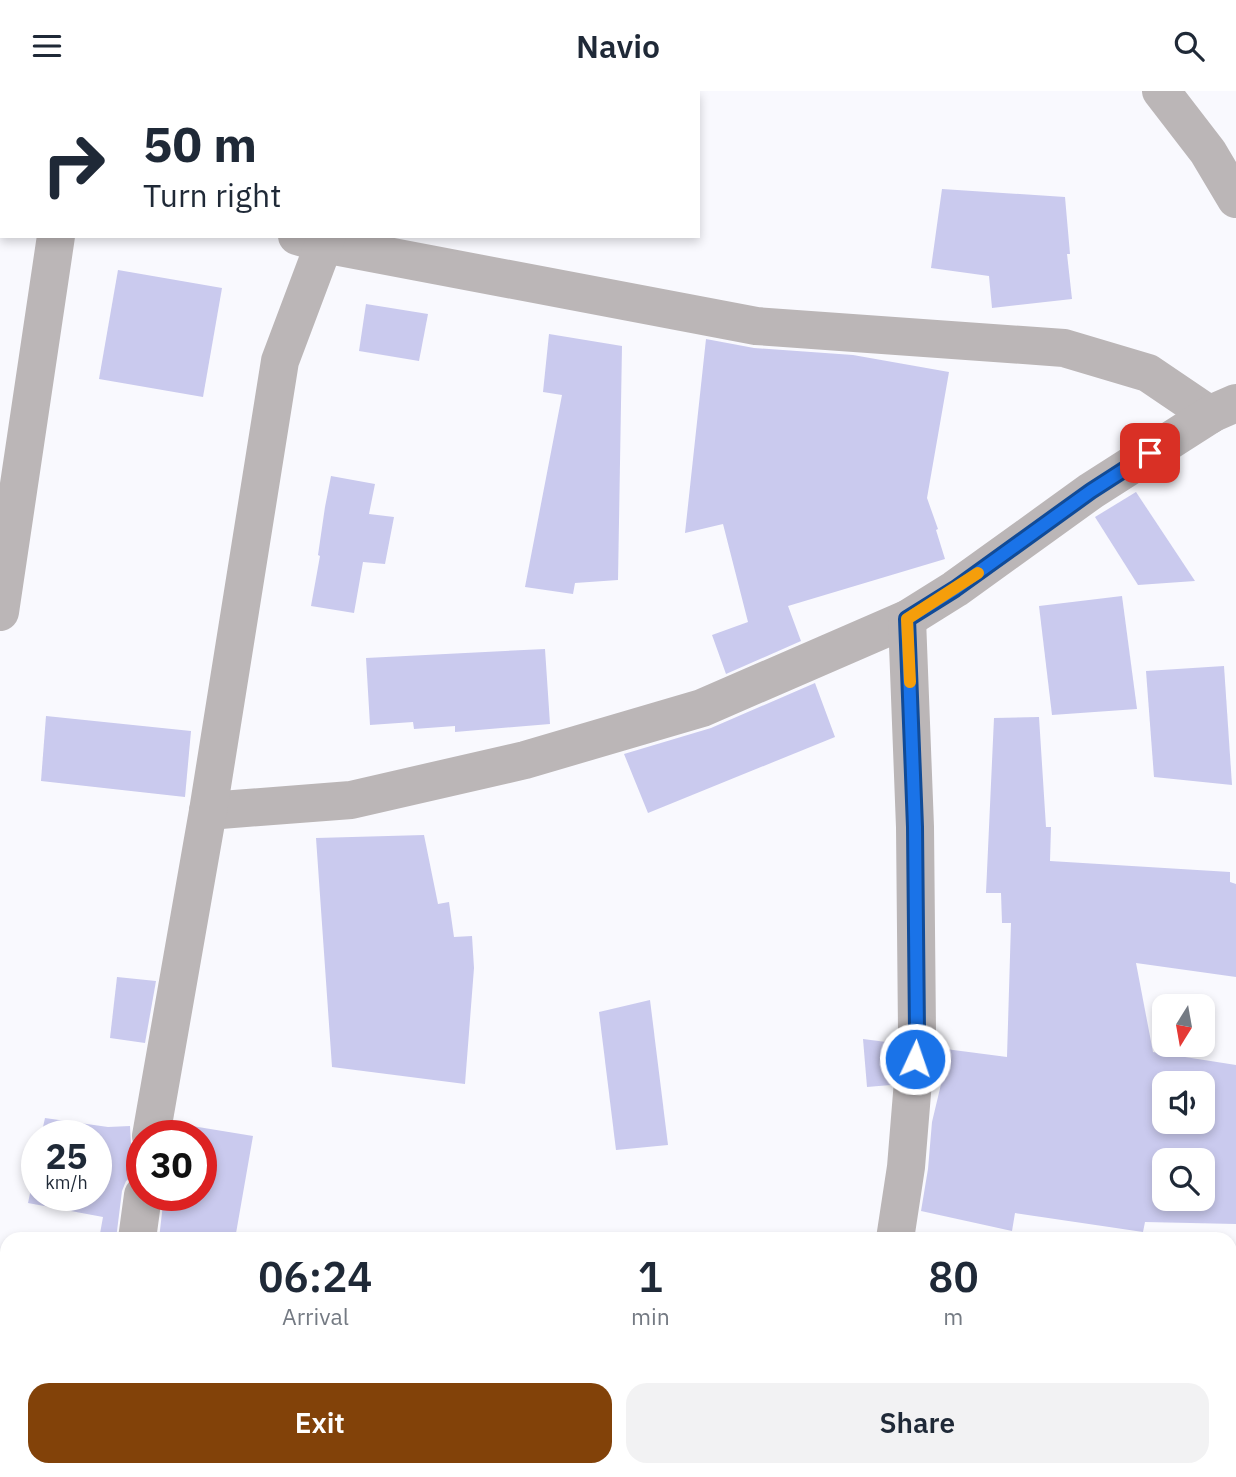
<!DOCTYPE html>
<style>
:root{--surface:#fff;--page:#f2f2f3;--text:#1f2937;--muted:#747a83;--accent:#824209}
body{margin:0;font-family:"IBM Plex Sans",sans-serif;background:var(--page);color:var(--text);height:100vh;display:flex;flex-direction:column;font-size:26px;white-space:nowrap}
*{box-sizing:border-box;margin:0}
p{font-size:23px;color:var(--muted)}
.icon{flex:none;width:38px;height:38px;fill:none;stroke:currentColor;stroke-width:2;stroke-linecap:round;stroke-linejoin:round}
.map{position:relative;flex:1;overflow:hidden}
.side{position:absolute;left:0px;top:1141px;width:1237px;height:245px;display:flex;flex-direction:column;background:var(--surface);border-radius:21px 21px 0 0;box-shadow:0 4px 10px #0003}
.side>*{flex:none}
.banner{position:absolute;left:0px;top:0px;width:700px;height:147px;box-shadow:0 4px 10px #0003;background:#fff;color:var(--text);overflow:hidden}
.needle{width:46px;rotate:191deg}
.tools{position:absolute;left:1152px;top:903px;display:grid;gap:14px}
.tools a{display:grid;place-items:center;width:63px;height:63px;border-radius:14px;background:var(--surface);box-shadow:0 4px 10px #0003;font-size:35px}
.speed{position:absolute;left:21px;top:1029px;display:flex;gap:14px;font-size:35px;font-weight:700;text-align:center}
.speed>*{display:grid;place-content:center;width:91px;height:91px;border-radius:50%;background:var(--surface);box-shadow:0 4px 10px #0003;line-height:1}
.speed small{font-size:18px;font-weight:400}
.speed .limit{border:10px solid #d22;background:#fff;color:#111}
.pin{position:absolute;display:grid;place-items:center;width:60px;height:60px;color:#fff;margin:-30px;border-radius:14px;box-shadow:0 4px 10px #0006}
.me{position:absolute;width:77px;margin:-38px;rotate:3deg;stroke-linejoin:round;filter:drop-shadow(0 0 5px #0008)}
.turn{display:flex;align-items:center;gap:24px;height:147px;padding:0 28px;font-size:32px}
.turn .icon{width:91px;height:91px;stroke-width:2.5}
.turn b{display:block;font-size:49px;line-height:60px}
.eta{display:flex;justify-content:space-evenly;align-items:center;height:119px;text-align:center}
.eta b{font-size:42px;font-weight:600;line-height:49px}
.primary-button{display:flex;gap:14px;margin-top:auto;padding:14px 28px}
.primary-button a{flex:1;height:80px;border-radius:21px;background:var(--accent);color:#fff;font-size:28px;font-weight:600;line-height:80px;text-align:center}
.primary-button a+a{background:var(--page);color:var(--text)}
header{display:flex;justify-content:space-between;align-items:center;height:91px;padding:0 28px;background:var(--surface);font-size:32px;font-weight:600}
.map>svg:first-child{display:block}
.building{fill:#cacaee;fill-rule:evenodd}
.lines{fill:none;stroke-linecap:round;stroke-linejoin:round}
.minor{stroke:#bbb6b7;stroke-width:38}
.route-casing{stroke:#114b97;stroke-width:18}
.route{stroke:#1a73e8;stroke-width:12}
.slow{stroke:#f59e0b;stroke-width:12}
</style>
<header><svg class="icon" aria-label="menu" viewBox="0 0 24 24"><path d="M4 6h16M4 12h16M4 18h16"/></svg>Navio<svg class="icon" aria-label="search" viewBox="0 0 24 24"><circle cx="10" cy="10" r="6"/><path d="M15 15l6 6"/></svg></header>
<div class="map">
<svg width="1236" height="1386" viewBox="0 0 1236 1386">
<rect width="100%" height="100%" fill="#f9f9fe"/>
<g class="building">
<path d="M942,98L1065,106L1070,163H1067L1072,208L992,217L989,185L931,177Z"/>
<path d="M118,179L222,197L203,306L99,288Z"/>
<path d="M366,213L428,223L419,270L359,260Z"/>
<path d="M549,243L622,255L618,489L575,492L573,503L525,496L562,304L543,301Z"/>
<path d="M706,248L754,257L853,264L949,281L927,407L938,438L936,439L945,468L788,515L801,550L726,583L712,544L748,531L723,433L685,442Z"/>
<path d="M331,385L375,393L369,423L394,426L385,473L363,471L354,522L311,515L320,465L318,464L325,416Z"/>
<path d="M1136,401L1195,490L1138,494L1095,426Z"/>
<path d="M1122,505L1137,618L1052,624L1039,515Z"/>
<path d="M545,558L550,633L455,641V635L414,638L413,631L370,634L366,567Z"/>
<path d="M1224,575L1232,694L1154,686L1146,580Z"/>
<path d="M815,592L835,646L648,722L624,663L711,637Z"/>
<path d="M46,625L191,640L185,706L41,690Z"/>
<path d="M1039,626L1046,736H1051L1050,770L1230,781V791L1236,793V886L1136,872L1153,961L1236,974V1133L1145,1131L1143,1141L1015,1122L1012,1140L921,1120L928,1078L932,1031L942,989L935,990L938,957L1007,966L1011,832H1002L1001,802H986L994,627ZM1164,992H1202V1031H1164ZM1164,1069H1202V1108H1164Z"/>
<path d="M424,744L438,813L449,811L454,846L472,845L474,877L465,993L332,976L316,747Z"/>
<path d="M117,886L156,890L145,952L110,947Z"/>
<path d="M650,909L668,1054L616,1059L599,921Z"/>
<path d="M863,948L894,952L891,994L867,996Z"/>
<path d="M45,1027L108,1036L130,1035L131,1053L136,1061L142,1064V1083L134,1084L126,1090L122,1100L116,1148H99L103,1126L28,1112L37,1069V1104H96V1045H41Z"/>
<path d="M175,1035H192L253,1045L235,1148H159L164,1104H201V1045H173Z"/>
</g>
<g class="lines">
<g class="minor">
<path d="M1161,0L1208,61L1236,108"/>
<path d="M366,2L367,0"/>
<path d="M0,72H2"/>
<path d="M297,145L324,153L756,235L1064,257L1148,282L1210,324"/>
<path d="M0,521L56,145"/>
<path d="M208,720L351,709L525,669L702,617L907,528L955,498L1091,400L1213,322L1236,312"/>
<path d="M151,1045L208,720L280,270L327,145"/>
<path d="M137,1148L143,1104"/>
<path d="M895,1148L906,1076L917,941L915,736L907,528"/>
<path d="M106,1386L107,1379"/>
<path d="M858,1386L859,1379"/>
</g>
</g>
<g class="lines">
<defs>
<path id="route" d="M915,968L917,941L915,736L907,528L955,498L1091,400L1150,362"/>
</defs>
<use href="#route" class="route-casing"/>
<use href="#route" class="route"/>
<path class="slow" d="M910,591L907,528L978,482"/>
</g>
</svg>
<div class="tools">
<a><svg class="needle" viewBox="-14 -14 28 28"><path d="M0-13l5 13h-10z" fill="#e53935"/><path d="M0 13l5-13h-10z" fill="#747a83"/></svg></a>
<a><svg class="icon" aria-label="sound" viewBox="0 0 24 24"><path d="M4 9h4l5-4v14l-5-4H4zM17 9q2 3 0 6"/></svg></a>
<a><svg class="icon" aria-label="search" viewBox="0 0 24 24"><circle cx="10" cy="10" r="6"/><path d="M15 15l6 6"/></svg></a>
</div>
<div class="speed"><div>25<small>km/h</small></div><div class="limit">30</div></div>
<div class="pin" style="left:1150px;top:362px;background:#d93025"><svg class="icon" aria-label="arrive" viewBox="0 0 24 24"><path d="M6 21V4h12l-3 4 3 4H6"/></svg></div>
<svg class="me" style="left:915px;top:968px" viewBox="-20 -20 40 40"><circle r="17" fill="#1a73e8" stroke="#fff" stroke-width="3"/><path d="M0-11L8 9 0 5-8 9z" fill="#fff"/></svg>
<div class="banner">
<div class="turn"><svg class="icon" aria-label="right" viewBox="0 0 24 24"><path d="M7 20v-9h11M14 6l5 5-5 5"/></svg><div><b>50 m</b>Turn right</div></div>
</div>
<section class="side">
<div class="eta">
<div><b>06:24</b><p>Arrival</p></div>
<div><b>1</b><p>min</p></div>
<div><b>80</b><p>m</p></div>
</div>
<div class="primary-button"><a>Exit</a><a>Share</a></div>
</section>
</div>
